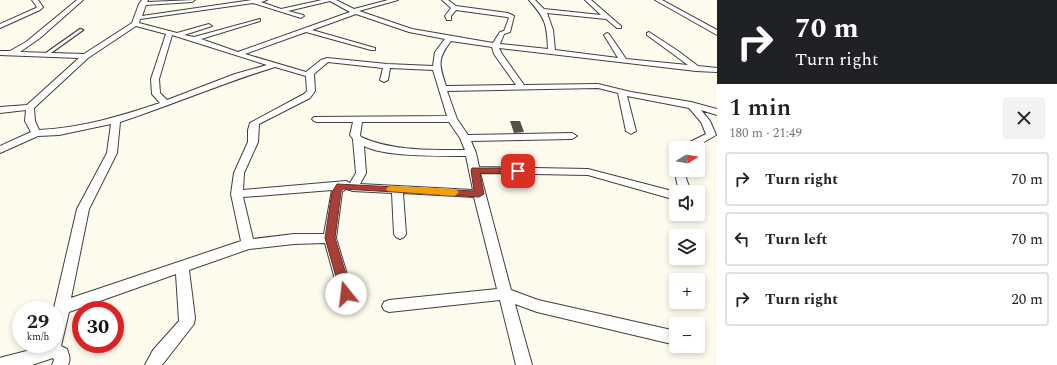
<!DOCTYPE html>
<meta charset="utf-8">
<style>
:root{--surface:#fff;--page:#f2f2f2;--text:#222;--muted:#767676;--line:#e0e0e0}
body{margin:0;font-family:Spectral,serif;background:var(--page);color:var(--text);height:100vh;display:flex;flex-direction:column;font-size:15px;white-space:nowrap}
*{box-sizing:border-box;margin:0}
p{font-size:13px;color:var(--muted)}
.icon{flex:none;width:22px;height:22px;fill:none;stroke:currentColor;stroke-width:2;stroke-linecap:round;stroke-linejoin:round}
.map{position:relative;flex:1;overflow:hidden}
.sheet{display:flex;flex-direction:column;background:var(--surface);width:340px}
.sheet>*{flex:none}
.banner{background:#202124;color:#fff;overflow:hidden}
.needle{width:26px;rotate:79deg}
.tools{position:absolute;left:669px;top:141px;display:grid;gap:8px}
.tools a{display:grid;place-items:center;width:36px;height:36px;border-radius:4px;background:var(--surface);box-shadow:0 2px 6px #0003;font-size:20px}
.speed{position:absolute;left:12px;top:301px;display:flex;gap:8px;font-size:20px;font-weight:700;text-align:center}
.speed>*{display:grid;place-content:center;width:52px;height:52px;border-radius:50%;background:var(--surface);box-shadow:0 2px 6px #0003;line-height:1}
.speed small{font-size:10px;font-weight:400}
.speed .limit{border:6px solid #d22;background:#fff;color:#111}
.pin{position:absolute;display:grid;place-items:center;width:34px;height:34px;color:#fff;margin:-17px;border-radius:8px;box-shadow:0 2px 6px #0006}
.me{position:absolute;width:44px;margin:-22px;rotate:344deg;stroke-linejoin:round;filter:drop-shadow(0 0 3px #0008)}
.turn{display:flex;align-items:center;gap:14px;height:84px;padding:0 12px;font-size:18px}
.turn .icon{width:52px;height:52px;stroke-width:2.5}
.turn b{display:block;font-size:28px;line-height:34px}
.round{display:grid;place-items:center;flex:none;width:42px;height:42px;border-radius:4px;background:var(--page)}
.overview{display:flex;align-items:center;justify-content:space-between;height:68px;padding:0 12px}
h1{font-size:24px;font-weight:600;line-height:30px}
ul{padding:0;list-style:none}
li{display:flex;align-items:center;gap:12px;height:54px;margin:0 8px 6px;padding:0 4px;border:2px solid var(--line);border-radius:4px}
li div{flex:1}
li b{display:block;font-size:15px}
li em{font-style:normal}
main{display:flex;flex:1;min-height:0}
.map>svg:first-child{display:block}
.building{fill:#534f4a}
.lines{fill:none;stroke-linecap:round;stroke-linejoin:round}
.lane-casing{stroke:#3f3f3f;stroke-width:2.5}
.street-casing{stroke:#3f3f3f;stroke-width:2}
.lane{fill:#fff;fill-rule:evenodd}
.street{fill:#fff;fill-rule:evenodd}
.route{fill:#a94037;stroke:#6e2a24}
.slow{fill:#f59e0b}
</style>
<main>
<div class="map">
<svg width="717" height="365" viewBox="0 0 717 365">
<rect width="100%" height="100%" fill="#fdfbed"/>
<path class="building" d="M510,121H520L524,132L514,133Z"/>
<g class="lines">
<defs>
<path id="lane" d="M80,29L83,30L48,55H46V53Z"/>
<g id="street">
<path d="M32,0H38L43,7L40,10L0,28V24L36,8L37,7Z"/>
<path d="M77,0H83L40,38L20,52L84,54L132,23L139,4L142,0H148L147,2L195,0L192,2L146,5L142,16L252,0H267L261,2L281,9L322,0H336L354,9L388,0H398L359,11L412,29L493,43L500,32L504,31L509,18L507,17L456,10L451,16V20H447L445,16L451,8L442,0H448L456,6L508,13L514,16L510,32L504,34L500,44L548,49C547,25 546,19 529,0H535L544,9L601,15L585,0H591L621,26V28H617L606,19L547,13L553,30L555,50L618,58L604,35L607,33L609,34L626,59L688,65L647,35V33L649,32L678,51L698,66L717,68V72L696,71L499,48L502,54L524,85L598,84L631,92L691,102L717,109V115L701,110L710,121L716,135L694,148H684L690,142L706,134L701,122L689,108L627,96L636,131L631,134L626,131L618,93L598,88L447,91L457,119L468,135L572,133L577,136L572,139L471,141L476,153L479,167L588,169L676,192V200L588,175L480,173L511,290L538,300L676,331V345L537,312L515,304L532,365H516L500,300L389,312L384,310L382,306L384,302L389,300L497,289L474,197L403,193L406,234L404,237L400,239L396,237L394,234L392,193L353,191L346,189L342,192L336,238L353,294L351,298L346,300L341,298L339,294L325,243L294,244L249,249L189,270L195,318L194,324L162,365H145L153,350L179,321L176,274L69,312L61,346L67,349C69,355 71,359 68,365H52L54,360L53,358L32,365H0V358L3,357L42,347L46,344H55V310L54,308L77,209L107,153L111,124L59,135L38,136L0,153V146L31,132L25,121L26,110L0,113V107L27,105L79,58L0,55V51H10L26,42ZM330,1L350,12L238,52L201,39L260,21V19L194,37L184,35L212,26L209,24L177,33L139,23L140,19L253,3L301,18L304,16L303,15L288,11ZM356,14L409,32L445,39L435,52L433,66L387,64L327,58L321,60L306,72L245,54L306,32L371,50H375V48L312,30ZM136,26L166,34L151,79L152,94L160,103C121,116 81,128 39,130L35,121L34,108L88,58ZM172,35L267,65L235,74L167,100L160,93L159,79ZM451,41L492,47L494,54L516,85L446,86C439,65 437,59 451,41ZM328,62L383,68L380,80L384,82L388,80L390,68L433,70L447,116L314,117L312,119L314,121L317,122H353L350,135L353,139L356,173L350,183L346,181L243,190L244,173L258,142L259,124L310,98L315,91L314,74ZM275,67L306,76L307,91L304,94L250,123L248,130V142L234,173L231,194L241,241L71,298L89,209L117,153L120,122C172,105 223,83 275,67ZM362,122H449L460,138L465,150C432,150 391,151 361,137L360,135ZM364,146C385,157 441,156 466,156L473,190L360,184L366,173ZM332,190L324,234H294L253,239L243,197Z"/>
<path d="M655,0H662L717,30V35Z"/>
<path d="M677,170H687L686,178L691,192H679L676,178Z"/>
</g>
</defs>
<use href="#lane" class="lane-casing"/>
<use href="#street" class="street-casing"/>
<use href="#lane" class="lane"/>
<use href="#street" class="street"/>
</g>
<path class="route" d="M472,168H518L522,171L518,174L480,173L484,194L479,197L343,189L341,192L335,238L352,294L351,298L346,299L342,298L325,238L332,192L337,184L474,191L471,170Z"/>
<path class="slow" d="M391,186L455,189L459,192L455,196L388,191L386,189L388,187Z"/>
</svg>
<div class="tools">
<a><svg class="needle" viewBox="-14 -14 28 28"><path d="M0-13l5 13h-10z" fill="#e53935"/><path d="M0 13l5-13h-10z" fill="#767676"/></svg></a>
<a><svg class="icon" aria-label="sound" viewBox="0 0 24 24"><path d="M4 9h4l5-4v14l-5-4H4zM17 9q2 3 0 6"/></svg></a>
<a><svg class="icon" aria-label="layers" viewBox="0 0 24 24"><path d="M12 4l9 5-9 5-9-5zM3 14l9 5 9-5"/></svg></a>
<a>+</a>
<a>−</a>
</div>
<div class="speed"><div>29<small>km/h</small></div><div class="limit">30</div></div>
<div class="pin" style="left:518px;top:171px;background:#d93025"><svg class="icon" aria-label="arrive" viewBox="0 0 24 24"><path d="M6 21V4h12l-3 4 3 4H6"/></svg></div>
<svg class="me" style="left:346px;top:294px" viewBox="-20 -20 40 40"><circle r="19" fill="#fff"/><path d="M0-13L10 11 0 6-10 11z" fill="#a94037"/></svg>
</div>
<section class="sheet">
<div class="banner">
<div class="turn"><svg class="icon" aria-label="right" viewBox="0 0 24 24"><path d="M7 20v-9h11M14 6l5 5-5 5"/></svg><div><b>70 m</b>Turn right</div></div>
</div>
<div class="overview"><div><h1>1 min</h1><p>180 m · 21:49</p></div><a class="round"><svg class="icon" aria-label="close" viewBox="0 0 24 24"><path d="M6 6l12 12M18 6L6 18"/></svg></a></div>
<ul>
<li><svg class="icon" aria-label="right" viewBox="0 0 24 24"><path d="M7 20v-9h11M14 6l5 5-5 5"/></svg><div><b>Turn right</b></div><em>70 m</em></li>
<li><svg class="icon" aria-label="left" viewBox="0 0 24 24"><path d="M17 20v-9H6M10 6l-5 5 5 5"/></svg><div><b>Turn left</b></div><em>70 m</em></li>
<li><svg class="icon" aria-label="right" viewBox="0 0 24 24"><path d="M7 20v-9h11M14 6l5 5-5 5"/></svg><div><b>Turn right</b></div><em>20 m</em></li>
</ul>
</section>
</main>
